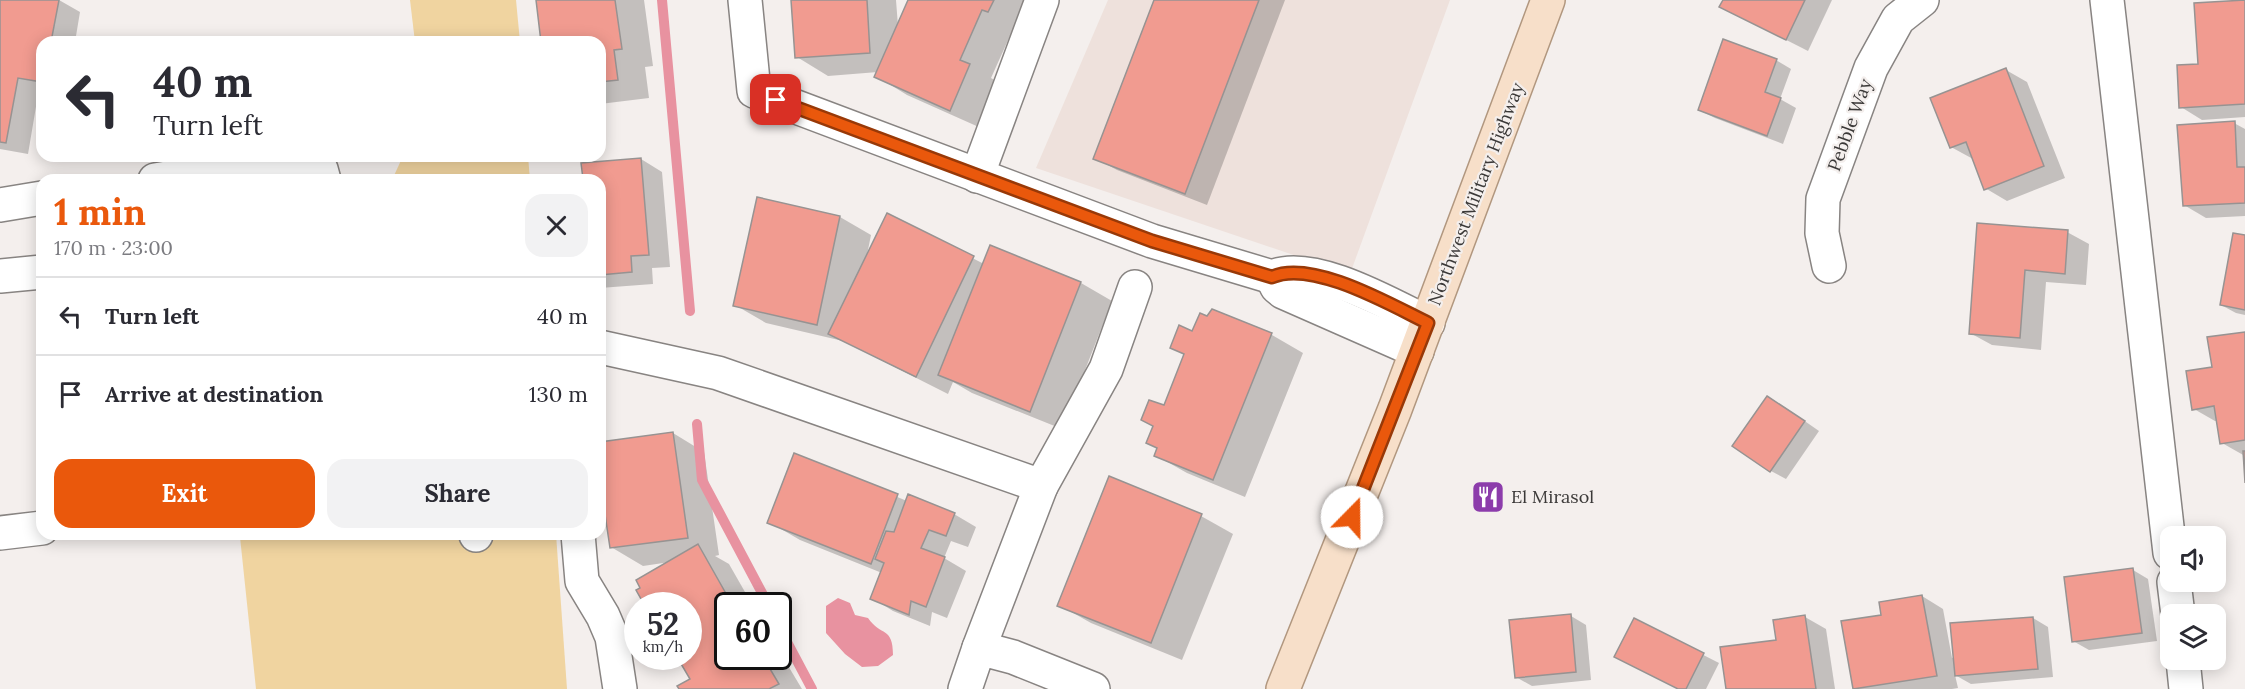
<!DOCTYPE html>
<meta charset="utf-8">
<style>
:root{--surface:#fff;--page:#f2f2f3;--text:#2b2b33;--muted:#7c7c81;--line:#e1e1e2;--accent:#ea580c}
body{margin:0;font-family:Lora,serif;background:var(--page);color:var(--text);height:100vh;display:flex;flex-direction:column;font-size:22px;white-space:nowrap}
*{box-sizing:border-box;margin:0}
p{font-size:20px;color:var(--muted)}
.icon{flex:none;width:33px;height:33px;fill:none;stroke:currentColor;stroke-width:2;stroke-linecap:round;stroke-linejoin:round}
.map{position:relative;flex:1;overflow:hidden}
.panel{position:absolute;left:36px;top:174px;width:570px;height:366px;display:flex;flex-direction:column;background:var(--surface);border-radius:18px;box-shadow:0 3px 15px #0003}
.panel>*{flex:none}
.hud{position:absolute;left:36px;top:36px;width:570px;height:126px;border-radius:18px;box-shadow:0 3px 15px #0003;background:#fff;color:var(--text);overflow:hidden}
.tools{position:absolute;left:2160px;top:526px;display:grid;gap:12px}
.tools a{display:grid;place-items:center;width:66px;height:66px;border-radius:12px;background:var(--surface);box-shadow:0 3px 15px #0003;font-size:30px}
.speed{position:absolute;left:624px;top:592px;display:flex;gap:12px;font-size:30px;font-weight:700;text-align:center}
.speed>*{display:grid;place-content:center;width:78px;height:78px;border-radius:50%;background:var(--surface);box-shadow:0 3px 15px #0003;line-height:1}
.speed small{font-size:15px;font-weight:400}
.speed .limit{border:3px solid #111;border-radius:9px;background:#fff;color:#111}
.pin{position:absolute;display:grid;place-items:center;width:51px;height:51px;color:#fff;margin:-26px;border-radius:12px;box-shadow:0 3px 9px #0006}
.me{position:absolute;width:66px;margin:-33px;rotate:22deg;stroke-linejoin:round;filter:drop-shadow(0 0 4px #0008)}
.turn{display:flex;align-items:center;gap:21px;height:126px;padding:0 18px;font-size:27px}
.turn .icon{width:78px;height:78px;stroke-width:2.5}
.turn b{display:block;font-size:42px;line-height:51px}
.round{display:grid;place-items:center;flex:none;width:63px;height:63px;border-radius:18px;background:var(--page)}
.summary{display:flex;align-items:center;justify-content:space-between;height:102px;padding:0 18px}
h1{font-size:36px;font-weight:800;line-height:45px;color:var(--accent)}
.action{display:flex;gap:12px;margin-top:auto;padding:12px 18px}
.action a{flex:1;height:69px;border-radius:18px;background:var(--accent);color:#fff;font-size:24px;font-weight:800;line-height:69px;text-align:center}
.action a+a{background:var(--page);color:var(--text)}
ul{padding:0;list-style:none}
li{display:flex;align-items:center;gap:18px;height:78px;padding:0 18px;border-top:2px solid var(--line)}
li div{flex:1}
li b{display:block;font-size:22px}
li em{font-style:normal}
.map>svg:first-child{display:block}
.built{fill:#eee1dc}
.green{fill:#f0d4a0}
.water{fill:#e892a0}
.shadow{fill:#0003}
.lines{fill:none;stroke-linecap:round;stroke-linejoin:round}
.stream{stroke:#e892a0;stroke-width:10}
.building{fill:#f19b90;stroke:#979392;stroke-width:1.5}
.minor-casing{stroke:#888482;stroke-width:36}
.major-casing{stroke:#b1977f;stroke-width:36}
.minor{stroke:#fff;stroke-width:33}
.major{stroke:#f7dfc9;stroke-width:33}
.route-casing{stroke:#983908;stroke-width:15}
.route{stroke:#ea580c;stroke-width:10}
.labels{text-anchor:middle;stroke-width:4.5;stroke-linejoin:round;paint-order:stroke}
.street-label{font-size:18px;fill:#3b3938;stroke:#f4efed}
.poi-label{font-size:18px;fill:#3b3938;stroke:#f4efed;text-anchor:start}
</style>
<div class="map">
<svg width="2245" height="689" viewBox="0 0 2245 689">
<rect width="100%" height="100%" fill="#f4efed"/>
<path class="built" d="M1108,0H1450L1350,274L1036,168Z"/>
<g class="green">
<path d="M410,0H516L520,42H415Z"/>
<path d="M403,156H528L530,180H392Z"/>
<path d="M278,534H556L567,689H256L240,537Z"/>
</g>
<path class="water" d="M838,598L850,603L855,615L868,618C881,637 893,626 893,655L878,666L862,667L845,654L826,633V606Z"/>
<g class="shadow">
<path d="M0,0H59L80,12L75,42H42V90L39,89L28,154L0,149Z"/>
<path d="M537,0H644L653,66L645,67L649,98L600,104V42H543Z"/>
<path d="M793,0H896L898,26L910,0H1033L1020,29L1014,27L991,78L1001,84L981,128L907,95L876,76L878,72L828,76L797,57Z"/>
<path d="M1156,0H1285L1207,205L1117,170L1095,158Z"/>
<path d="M1725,0H1832L1808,51L1721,7Z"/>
<path d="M2245,1V117L2202,120L2181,107L2200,65Z"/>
<path d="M1776,60L1791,69L1780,99L1796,108L1783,144L1715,118L1699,110Z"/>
<path d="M2006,70L2027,82L2065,178L2007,201L1985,188L1973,159L1951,147Z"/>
<path d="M2234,123L2245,129V216L2206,218L2184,205Z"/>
<path d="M641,159L662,172L670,267L652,268L653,284L600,288V180H584Z"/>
<path d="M758,199L840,217L871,235L867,255L888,215L984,264L991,247L1081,283L1112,301L1062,429L972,393L953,382L948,394L843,341L766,323L735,305Z"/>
<path d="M1978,225L2067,232L2089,244L2086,285L2046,282L2041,350L1992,345L1970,333Z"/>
<path d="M2245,236V315L2236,313L2221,305Z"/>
<path d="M1212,310L1272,335L1303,353L1245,497L1187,473L1155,455L1164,407L1185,355L1171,348L1193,332Z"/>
<path d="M2245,333V462V456L2222,443L2218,421H2215L2194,409L2213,368Z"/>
<path d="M1783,406L1819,431L1786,479L1771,471Z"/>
<path d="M673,433L704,452L719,555L715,556L729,564L753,606H728V657H778V649L802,689H680L692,680L679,657H688V606H647L670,562L643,566L611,547L600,471V443Z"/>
<path d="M795,455L907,501L954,514L976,527L968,547L951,541L944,558L966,571L947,618L932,612L930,626L893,611L872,598L882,573L800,540L769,522Z"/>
<path d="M1201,516L1233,534L1182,660L1091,623L1059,605Z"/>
<path d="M2133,570L2148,579L2157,641L2089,650L2073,641Z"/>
<path d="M1922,596L1943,609L1952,658L2033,618L2048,627L2053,677L1971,684L1955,675L1958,688L1952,689H1854L1842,623L1882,616Z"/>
<path d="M1571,616L1586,625L1591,680L1532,686L1516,677Z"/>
<path d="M1805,617L1826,629L1835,689H1728Z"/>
<path d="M1635,620L1719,663L1706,689H1679Z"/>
</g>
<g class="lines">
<g class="stream">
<path d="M662,0L690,311"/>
<path d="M697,424L702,480L769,606"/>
<path d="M778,625L812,689"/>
</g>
</g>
<g class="building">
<path d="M0,0H59L51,42H42V82L18,78L6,143L0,142Z"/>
<path d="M536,0H615L622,49L614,50L618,80L600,82V42H541Z"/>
<path d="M791,0H867L870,53L795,58Z"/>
<path d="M908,0H994L988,12L982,10L960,60L970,64L950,111L874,77Z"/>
<path d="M1154,0H1259L1185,194L1093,159Z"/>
<path d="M1723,0H1805L1786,40L1719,7Z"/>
<path d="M2245,0V104L2179,108L2177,65L2198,64L2194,3Z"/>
<path d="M1723,39L1777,59L1765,92L1781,98L1767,136L1698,110Z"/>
<path d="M2006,68L2044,166L1984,190L1966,142L1950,148L1930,98Z"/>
<path d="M2235,121L2237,167H2245V203L2183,206L2177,125Z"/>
<path d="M641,158L649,255L631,256L632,272L600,275V180H568L583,179L581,163Z"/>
<path d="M757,197L840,216L817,325L733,306Z"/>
<path d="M887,213L974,256L916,377L828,334Z"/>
<path d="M1977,223L2068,230L2065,274L2025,270L2020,338L1969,334Z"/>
<path d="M2233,233L2245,235V310L2220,305Z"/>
<path d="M990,245L1081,282L1030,412L938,375Z"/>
<path d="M1212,309L1272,333L1213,480L1154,456L1157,448L1146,443L1153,426L1141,420L1149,400L1164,405L1184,354L1170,348L1179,325L1192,331L1200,313L1207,316Z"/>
<path d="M2245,332V440L2220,444L2214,406L2192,410L2186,371L2212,367L2207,337Z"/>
<path d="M1767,396L1805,421L1770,472L1732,446Z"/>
<path d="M673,432L688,538L610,548L600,481V442Z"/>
<path d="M2243,451H2245V483Z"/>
<path d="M794,453L898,494L871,564L767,523Z"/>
<path d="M1109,476L1202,514L1151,643L1057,606Z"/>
<path d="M908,494L955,513L946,536L929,530L921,548L945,557L926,607L911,601L909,615L870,599L884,563L875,559L886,531L894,532Z"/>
<path d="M698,544L733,606H728V657H763L779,684L769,689H679L677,686L690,679L677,657H688V606H645L636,590L640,588L636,580Z"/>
<path d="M2133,568L2142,633L2072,642L2064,577Z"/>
<path d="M1922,595L1937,676L1853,689L1841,621L1881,615L1879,602Z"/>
<path d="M1571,614L1576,672L1515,678L1509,620Z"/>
<path d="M1805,615L1816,689H1726L1720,647L1776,640L1773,620Z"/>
<path d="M2033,617L2038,669L1955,676L1950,623Z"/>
<path d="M1634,618L1704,653L1686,689H1678L1614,657Z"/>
</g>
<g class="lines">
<defs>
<g id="minor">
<path d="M745,0L754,91L1152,241L1272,277C1312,259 1391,305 1428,323"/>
<path d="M2107,0L2170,553"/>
<path d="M977,176L1042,0"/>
<path d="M155,180L282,159L321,169L324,180"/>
<path d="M0,205L42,198"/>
<path d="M1829,266L1822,233L1823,199L1871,68L1898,19L1922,0"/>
<path d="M0,276L42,272"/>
<path d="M1272,277L1277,287L1283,292L1417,351"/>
<path d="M600,347L718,373L1041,486L1106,369L1135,287"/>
<path d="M0,533L42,528"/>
<path d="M476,534V535"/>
<path d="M578,534L582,581L603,616L612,637L620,689"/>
<path d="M2174,582L2178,615"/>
<path d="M979,648L1041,486"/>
<path d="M2183,660L2186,689"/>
<path d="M965,689L979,648L1013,657L1093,689"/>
</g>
<path id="major" d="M1283,689L1395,409L1548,0"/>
</defs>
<use href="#minor" class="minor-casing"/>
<use href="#major" class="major-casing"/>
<use href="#minor" class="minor"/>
<use href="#major" class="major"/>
</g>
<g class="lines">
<defs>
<path id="route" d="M776,100L1152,241L1272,277C1312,259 1391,305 1428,323L1352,517"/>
</defs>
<use href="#route" class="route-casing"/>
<use href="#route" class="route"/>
</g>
<defs>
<symbol id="restaurant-square" viewBox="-11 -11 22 22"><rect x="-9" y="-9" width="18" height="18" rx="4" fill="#8c3cab" stroke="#f4efed"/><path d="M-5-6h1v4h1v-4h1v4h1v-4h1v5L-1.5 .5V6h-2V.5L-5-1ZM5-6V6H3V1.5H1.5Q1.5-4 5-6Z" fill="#fff"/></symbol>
</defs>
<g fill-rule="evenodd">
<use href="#restaurant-square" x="1469" y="478" width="38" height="38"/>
</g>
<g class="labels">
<g class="street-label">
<text transform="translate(1850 125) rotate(-70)" y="6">Pebble Way</text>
<text transform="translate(1476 194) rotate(-69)" y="6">Northwest Military Highway</text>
</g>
<g class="poi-label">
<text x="1511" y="503">El Mirasol</text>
</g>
</g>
</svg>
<div class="tools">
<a><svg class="icon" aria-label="sound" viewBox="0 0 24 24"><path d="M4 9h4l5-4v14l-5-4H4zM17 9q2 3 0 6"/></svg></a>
<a><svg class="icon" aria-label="layers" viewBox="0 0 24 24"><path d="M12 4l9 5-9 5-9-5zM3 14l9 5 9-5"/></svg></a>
</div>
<div class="speed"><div>52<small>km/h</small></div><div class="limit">60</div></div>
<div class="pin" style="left:776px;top:100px;background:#d93025"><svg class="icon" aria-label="arrive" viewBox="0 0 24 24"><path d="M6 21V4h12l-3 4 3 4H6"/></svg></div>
<svg class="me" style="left:1352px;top:517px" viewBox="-20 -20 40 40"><circle r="19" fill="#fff"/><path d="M0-13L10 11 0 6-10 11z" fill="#ea580c"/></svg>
<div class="hud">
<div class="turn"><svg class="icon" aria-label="left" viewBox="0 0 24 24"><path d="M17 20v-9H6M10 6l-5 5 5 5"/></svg><div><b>40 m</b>Turn left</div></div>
</div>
<section class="panel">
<div class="summary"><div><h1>1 min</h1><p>170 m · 23:00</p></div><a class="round"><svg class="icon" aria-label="close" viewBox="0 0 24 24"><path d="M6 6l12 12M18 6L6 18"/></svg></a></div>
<ul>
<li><svg class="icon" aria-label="left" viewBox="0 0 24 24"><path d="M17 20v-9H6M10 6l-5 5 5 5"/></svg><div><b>Turn left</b></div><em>40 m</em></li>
<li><svg class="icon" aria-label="arrive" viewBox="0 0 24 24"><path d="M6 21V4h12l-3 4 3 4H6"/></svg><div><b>Arrive at destination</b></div><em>130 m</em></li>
</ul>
<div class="action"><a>Exit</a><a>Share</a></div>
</section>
</div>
